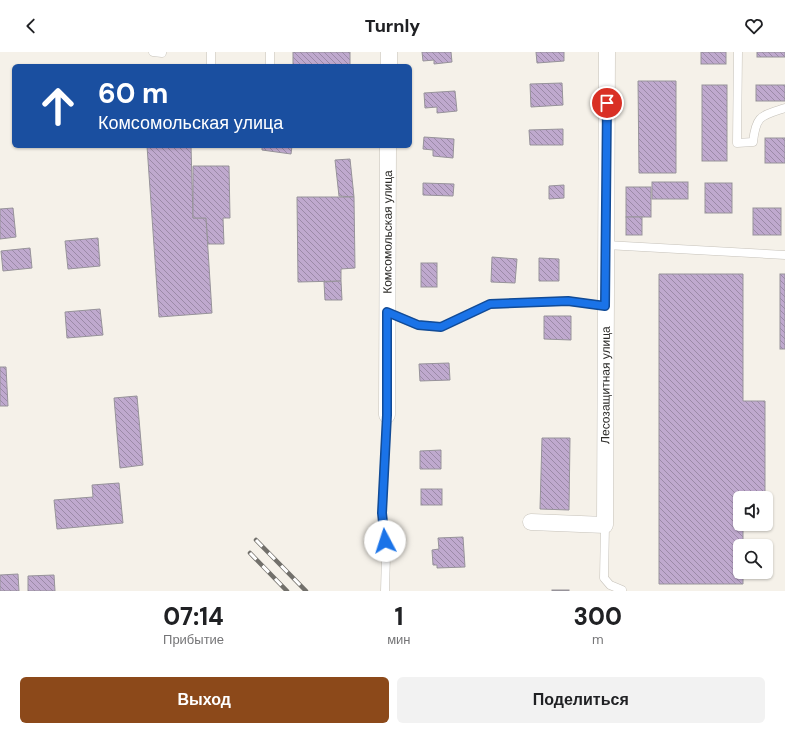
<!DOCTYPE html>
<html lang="ru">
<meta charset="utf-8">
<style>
:root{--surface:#fff;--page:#f2f2f2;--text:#202124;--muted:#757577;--accent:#8c491a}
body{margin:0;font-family:"DM Sans",sans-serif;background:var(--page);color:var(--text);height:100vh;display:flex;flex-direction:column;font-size:15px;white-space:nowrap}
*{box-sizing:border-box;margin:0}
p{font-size:13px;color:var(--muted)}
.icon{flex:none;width:22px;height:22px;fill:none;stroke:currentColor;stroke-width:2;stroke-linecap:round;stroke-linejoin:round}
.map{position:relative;height:539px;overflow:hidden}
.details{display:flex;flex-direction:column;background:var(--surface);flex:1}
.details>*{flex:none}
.top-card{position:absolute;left:12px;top:12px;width:400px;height:84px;border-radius:6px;box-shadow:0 1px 3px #0004;background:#1a4fa0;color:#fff;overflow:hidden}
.controls{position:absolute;left:733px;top:439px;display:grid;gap:8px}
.controls a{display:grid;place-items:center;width:40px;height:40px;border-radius:6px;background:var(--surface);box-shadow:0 1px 3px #0004;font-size:20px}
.pin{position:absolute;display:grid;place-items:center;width:34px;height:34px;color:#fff;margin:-17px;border:2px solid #fff;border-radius:50%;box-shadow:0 1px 4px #0007}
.me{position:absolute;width:44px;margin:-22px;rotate:355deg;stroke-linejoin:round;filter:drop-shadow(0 0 3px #0008)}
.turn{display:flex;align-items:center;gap:14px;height:84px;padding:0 20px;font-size:18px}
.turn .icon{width:52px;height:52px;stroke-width:2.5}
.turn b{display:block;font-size:28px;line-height:34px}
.eta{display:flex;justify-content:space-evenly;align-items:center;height:68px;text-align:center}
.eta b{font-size:24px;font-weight:800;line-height:28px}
.cta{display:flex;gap:8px;margin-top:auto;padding:8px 20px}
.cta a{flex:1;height:46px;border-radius:6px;background:var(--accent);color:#fff;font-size:16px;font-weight:800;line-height:46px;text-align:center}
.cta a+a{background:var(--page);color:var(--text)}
header{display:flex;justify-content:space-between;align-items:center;height:52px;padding:0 20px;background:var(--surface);font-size:18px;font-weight:800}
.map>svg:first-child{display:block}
.building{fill:url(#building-back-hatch);stroke:#97939a}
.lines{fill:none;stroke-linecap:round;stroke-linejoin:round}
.lane-casing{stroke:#c6c2ba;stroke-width:9}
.street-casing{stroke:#c6c2ba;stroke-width:17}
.lane{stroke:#fff;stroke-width:8}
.street{stroke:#fff;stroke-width:16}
.rail-casing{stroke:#72706b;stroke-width:4.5}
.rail{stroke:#fff;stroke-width:3;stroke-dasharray:9;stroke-linecap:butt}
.route-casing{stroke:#114b97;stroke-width:10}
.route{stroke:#1a73e8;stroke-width:7}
.labels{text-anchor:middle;stroke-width:3.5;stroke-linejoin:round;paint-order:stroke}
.street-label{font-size:12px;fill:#2b2a27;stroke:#fff}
</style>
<header><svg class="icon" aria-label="back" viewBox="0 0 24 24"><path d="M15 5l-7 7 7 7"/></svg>Turnly<svg class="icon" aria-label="heart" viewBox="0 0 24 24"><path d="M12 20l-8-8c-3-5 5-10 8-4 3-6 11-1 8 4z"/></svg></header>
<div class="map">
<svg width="785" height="539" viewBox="0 0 785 539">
<defs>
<pattern id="building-back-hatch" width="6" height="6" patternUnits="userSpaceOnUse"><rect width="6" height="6" fill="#bfa9ce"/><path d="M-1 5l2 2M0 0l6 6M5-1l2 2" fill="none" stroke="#9b8aa7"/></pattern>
</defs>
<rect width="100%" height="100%" fill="#f5f1e9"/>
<g class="building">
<rect x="293" y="0" width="57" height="14"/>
<path d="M422,0H451L452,10L434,12V8L423,9Z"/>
<path d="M536,0H564V9L537,11Z"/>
<rect x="701" y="0" width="25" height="12"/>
<rect x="757" y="0" width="28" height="5"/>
<path d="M638,29H676V121H639Z"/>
<path d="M562,31L563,53L531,55L530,32Z"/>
<rect x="702" y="33" width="25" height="76"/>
<rect x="756" y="33" width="29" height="16"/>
<path d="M455,39L457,59L437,61V55L425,56L424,41Z"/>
<path d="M563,77V93H530L529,78Z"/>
<path d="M424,85L454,87L453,106L433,104V98L423,97Z"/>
<rect x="765" y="86" width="20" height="25"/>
<path d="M147,94H191L193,166H206L212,261L159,265Z"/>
<path d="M262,94H292L291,102L262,98Z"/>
<path d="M350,107L354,145L339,144L335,108Z"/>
<path d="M193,114H229L230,166H223L224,192H208L206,166H193Z"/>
<rect x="652" y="130" width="36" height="17"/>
<path d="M423,131L454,132L453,144L423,143Z"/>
<rect x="705" y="131" width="27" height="30"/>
<path d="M564,133V146L549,147V134Z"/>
<rect x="626" y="135" width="25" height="30"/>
<path d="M297,145H354L355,216L341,217V229L298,230Z"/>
<path d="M13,156L16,185L0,187V157Z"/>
<rect x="753" y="156" width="28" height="27"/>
<rect x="626" y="165" width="16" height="18"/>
<path d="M98,186L100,214L68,217L65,189Z"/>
<path d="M30,196L32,216L3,219L1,199Z"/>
<path d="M492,205L517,207L515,231L491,230Z"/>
<path d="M539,206L559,207V229H539Z"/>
<rect x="421" y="211" width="16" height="24"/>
<path d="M659,222H743V349H765V446H740V472H743V494H740V520H743V532H659Z"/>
<rect x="780" y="222" width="5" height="75"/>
<path d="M341,229L342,248H325L324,230Z"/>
<path d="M100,257L103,283L67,286L65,260Z"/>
<path d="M544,264H571V288L544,287Z"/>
<path d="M449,311L450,328L420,329L419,312Z"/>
<path d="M0,315H6L8,354H0Z"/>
<path d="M137,344L143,413L120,416L114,346Z"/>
<path d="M542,386H570L569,458L540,457Z"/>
<path d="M441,398V417H420V399Z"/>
<path d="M119,431L123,471L57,477L54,448L93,445L92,433Z"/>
<rect x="421" y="437" width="21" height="16"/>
<path d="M463,485L465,515L437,516V513H433L432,498L439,497L438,486Z"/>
<path d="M18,522L19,539H0V523Z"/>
<path d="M54,523L55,539H28V524Z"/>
<rect x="552" y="538" width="17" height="1"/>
</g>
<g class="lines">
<defs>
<g id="lane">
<path d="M153,0L162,1"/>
<path d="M211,0V14"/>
<path d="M270,0V14"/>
<path d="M738,0L737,91L753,90C756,63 761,64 785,56"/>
<path d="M606,193L785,203"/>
<path d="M387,260L418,273L441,275L490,252L568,249L605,254"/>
<path d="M605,473L604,526L610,533L622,538"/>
<path d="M385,539L386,503L382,461L387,363"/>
</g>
<g id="street">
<path d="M389,14V0"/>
<path id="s1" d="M387,363L388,94"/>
<path id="s2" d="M531,470L605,473L607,0"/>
</g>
</defs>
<use href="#lane" class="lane-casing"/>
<use href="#street" class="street-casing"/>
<use href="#lane" class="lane"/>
<use href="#street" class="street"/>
<defs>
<g id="rail">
<path d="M256,488L306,539"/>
<path d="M250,501L287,539"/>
</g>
</defs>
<use href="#rail" class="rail-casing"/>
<use href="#rail" class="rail"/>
</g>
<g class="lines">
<defs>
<path id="route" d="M385,489L382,461L387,363V260L418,273L441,275L490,252L568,249L605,254L607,51"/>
</defs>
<use href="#route" class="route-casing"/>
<use href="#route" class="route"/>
</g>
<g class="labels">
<g class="street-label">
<text dy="4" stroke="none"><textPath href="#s1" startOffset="183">Комсомольская улица</textPath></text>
<text dy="4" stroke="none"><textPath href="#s2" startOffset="214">Лесозащитная улица</textPath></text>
</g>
</g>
</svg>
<div class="controls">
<a><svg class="icon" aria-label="sound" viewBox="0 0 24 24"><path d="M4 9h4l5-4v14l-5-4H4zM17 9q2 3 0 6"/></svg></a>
<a><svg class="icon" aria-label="search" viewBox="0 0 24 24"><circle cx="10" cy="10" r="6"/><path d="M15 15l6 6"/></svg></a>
</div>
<div class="pin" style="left:607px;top:51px;background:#d93025"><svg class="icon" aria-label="arrive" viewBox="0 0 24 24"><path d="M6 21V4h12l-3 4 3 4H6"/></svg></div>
<svg class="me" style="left:385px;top:489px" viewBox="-20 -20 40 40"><circle r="19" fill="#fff"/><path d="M0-13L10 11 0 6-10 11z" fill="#1a73e8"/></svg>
<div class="top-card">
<div class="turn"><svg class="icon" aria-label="ahead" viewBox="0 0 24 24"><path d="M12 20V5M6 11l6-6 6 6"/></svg><div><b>60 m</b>Комсомольская улица</div></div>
</div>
</div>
<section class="details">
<div class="eta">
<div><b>07:14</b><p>Прибытие</p></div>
<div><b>1</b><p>мин</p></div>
<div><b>300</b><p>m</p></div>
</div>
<div class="cta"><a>Выход</a><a>Поделиться</a></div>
</section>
